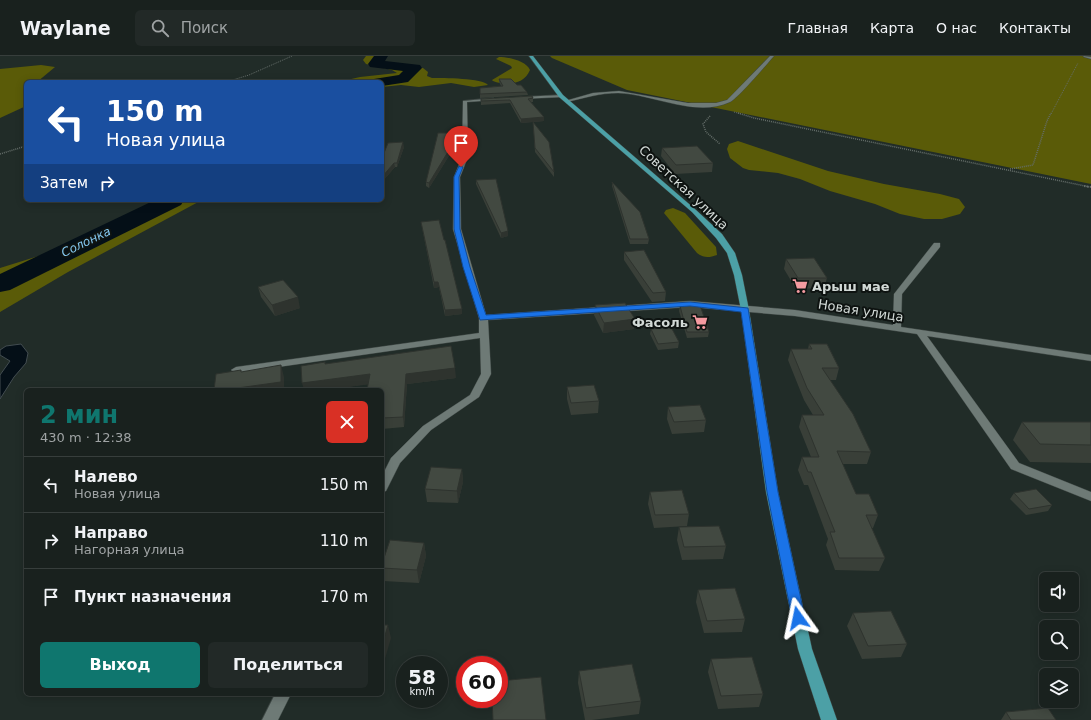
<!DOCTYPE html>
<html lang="ru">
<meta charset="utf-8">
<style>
:root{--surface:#19211e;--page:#222927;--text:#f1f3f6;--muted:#9fa3a4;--line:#373e3c;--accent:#0f766e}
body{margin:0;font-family:"DejaVu Sans",sans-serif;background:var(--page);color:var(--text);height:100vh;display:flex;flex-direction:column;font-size:15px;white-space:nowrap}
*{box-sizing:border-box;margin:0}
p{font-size:13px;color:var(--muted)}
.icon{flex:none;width:22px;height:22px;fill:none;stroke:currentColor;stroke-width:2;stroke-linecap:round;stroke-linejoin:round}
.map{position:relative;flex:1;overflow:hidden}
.sheet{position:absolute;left:24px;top:332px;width:360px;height:308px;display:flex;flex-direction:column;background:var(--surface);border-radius:6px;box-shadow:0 2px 10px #0003,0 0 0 1px var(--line)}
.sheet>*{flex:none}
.banner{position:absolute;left:24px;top:24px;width:360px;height:122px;border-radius:6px;box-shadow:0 2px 10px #0003,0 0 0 1px var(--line);background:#1a4fa0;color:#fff;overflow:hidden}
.buttons{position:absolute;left:1039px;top:516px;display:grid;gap:8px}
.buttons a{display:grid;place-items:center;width:40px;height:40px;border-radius:6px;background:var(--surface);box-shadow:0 2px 10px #0003,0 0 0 1px var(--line);font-size:20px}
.speed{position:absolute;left:396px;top:600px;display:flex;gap:8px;font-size:20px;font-weight:700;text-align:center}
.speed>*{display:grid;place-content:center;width:52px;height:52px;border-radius:50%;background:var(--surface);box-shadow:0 2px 10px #0003,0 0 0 1px var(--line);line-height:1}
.speed small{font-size:10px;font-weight:400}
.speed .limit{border:6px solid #d22;background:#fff;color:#111}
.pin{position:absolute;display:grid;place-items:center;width:34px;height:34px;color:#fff;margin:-41px -17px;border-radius:50% 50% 50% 0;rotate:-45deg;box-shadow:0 0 4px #0007}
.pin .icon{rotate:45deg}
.me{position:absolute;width:44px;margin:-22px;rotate:348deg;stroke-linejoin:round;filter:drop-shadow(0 0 3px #0008)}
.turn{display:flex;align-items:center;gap:14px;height:84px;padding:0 16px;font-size:18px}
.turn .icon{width:52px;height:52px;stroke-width:2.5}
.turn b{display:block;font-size:28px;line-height:34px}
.then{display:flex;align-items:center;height:38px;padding:0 16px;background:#0003;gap:8px;font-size:15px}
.round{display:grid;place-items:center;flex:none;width:42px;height:42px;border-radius:6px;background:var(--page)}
.head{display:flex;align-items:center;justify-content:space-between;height:68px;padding:0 16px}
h1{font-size:24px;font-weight:600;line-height:30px;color:var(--accent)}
.cta{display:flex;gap:8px;margin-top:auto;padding:8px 16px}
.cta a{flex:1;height:46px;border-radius:6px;background:var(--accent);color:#fff;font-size:16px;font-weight:600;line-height:46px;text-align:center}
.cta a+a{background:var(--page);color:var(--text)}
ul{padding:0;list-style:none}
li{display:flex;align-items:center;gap:12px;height:56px;padding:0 16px;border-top:1px solid var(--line)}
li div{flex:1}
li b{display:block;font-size:15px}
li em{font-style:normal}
header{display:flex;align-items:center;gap:24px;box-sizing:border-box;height:56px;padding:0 20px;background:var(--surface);border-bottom:1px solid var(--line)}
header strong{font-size:19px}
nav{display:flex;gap:22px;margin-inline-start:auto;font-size:14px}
.search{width:280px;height:36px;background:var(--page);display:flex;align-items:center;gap:10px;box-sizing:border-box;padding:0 14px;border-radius:6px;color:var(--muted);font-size:15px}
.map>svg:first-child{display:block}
.forest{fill:#5a5b08}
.water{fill:#040f17;stroke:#424c50}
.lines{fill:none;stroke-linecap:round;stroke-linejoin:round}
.river{fill:#040f17;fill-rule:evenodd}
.minor-casing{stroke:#3e4744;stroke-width:1}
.major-casing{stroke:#3e4744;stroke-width:1}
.path-far2{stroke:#656e6a;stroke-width:1;stroke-dasharray:1 1;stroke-linecap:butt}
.path-far1{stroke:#656e6a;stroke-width:1.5;stroke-dasharray:1 1;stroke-linecap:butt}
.path{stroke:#656e6a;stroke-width:2;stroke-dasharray:1.5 1.5;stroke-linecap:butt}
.minor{fill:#6e7a76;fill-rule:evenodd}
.major{fill:#4ca0a6;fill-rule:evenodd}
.wall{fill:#393f38}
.shaded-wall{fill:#2e332e}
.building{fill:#424941;stroke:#2e332e}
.route{fill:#1a73e8;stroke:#114b97}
.labels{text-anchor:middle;stroke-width:4;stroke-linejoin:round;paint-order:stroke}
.far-water-label{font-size:12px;font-style:italic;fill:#86caf3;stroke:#0e1311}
.street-label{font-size:13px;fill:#d2d9d6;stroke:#0e1311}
.poi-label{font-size:13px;font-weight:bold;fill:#d2d9d6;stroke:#0e1311;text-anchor:start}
</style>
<header>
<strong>Waylane</strong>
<div class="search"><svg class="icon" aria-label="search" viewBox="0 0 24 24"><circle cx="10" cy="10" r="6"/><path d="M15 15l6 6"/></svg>Поиск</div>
<nav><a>Главная</a><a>Карта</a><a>О нас</a><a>Контакты</a></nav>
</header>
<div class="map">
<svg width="1091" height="664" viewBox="0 0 1091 664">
<rect width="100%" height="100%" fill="#212c28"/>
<g class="forest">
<path d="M366,0H384L382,4L391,8L423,12L428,16L427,20L432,22C443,22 483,22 488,29L474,31L451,27L419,31L401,29L382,31V26H338L360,21L397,17L392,14L366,8L363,4Z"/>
<path d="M550,0H1091V128L627,34L552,2Z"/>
<path d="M499,1C509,1 526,5 530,14C524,29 506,30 493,25L492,24L512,12L511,10L496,3Z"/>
<path d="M41,9L55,11L37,26H26V50L0,62V13Z"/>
<path d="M738,85L828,115L884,128L940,138L959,143L965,151L960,158L942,163H924L900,158L875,148L830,135L800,123L778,117L749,114L743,112L730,102L727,93L729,88Z"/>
<path d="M161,144H202L68,216L0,256V212L45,198Z"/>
<path d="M673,152L685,157L716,191L717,199C709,202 703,202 697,197L664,157L666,154Z"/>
</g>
<path class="water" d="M21,288L28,297L26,307L14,321L0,343V319L10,305L0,299V294L6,290Z"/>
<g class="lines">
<g class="river">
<path d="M374,0H388L385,5L420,9L422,12L408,26L382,30V26H371L374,23L399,19L403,15L370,11L368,8Z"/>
<path d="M155,144H184L181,149L10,234L0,236V218Z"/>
</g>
<defs>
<g id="minor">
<path d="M770,0H774C767,8 737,43 730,46C696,62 653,38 618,37C600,37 584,42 567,46L565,45L593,37L619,35L688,47H716L727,44Z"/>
<path d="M1083,0L1091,1V3L1084,1Z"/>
<path d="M561,39L563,41L520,43L518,42L520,41Z"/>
<path d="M494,42L496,44L467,46L468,101L460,121L461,173L486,259L690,245L795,254L893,269L894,238L934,187H940V191L902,238L901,271L1091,299V305L927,280L1019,407L1091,436V445L1011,413L917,278L795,260L690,251L488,264L491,318L479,341L431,374L400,407L386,435L382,436V420L391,402L423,370L470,339L481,318L480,282L236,317L231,314L236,311L479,277V262L453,173L454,121L462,101L463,45Z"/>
<path d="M275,638H291L278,664H262Z"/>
</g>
<path id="major" d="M529,0H533L563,39L696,154L722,178L735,197L742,219L749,254L778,436L812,593L837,664H821L798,593L766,436L741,254L734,219L727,197L716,182L692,156L559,41Z"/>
</defs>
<use href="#minor" class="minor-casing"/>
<use href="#major" class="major-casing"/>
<g class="path-far2">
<path d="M226,26L249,19L292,0"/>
<path d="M734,56L741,58"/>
<path d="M1051,58L1078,7"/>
</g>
<g class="path-far1">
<path d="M738,57L754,62L1090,131"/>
<path d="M710,60L703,68L706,76L720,88"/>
<path d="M0,98L26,90"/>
<path d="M1010,113L1033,109L1047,65L1051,57"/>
</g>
<path class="path" d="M1084,130L1091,131"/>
<use href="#minor" class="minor"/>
<use href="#major" class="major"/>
</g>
<g class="wall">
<path d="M499,23L517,29L527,36L528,39L480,42V32L501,30L499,26Z"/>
<path d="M533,42V46H531L544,61V65L521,67L510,47L481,49V43Z"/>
<path d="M533,66L554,116V121L535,96Z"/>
<path d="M453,77V81L452,86L455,90L429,132L426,130V126Z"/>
<path d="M404,91L397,111H395L382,126V102Z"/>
<path d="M662,92L713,107L712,116L675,118L661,100Z"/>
<path d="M476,124L508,180L501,182L476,128Z"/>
<path d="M612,126L649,183L648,188H630L612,130Z"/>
<path d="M421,166L462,258L445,260L439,231L434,232Z"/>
<path d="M624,196L666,236L665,245L652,246L624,204Z"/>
<path d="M786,203L827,222L824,232L796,233L784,213Z"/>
<path d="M258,231L300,252L275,260L261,241Z"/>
<path d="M595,249L634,273L603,277L594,259Z"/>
<path d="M680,250L709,276L708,281L687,282L679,255Z"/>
<path d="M651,273L679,286L678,292L658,294L650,278Z"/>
<path d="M809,288L839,312L836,324H830L871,396L867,408H842L856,438L878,459L873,472H871L885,502L879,515L835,514L826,489L828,483L808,429H804L798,414L802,401H811L799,371L802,359H813L804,344L788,304L791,293H808Z"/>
<path d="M326,308L456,322L407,328L404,371L382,373V334L368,328L325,334H304Z"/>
<path d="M567,331L599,345L598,357L571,359L567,343Z"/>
<path d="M668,351L706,364L704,376L672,378L667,363Z"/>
<path d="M1022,366H1091V407L1030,406L1013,384Z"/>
<path d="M462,413L463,426L458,447L427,446L425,433Z"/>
<path d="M650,436L689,458L687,470L654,472L648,448Z"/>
<path d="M1014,437L1052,449L1048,455L1026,459L1010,443Z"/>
<path d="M679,471L726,490L723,503L682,504L677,484Z"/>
<path d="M424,487L426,500L419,527L383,525L382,518V508Z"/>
<path d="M698,534L745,563L742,576L704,577L696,546Z"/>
<path d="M853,557L907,588L901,601L862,603L847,570Z"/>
<path d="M711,603L763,638L759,651L718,653L708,616Z"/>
<path d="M579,615L641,645L639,658L592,664H585L578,627Z"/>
<path d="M1006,656L1056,664H1001Z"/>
</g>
<g class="shaded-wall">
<path d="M544,61V65L521,67V63Z"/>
<path d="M403,86L404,91L397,111V107Z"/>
<path d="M454,86L455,90L429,132V127Z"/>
<path d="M394,107L395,111L382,126V121Z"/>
<path d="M508,175V180L501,182V177Z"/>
<path d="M434,226H438L439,231L434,232Z"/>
<path d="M298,241L300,252L275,260L272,249Z"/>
<path d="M462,253V258L445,260V254Z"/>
<path d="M635,263L634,273L603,277L604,267Z"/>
<path d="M281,309L284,321V334H223Z"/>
<path d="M455,312L456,322L407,328L404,371L403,361L406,318Z"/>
<path d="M370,318L371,328L325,334H304L302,327Z"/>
<path d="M462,413L463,426L458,447L457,435Z"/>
<path d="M424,487L426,500L419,527L417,514Z"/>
<path d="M388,569L391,582L382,613V590Z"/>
</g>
<g class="building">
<path d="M499,23H511L517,29H521L527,36L480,38V32L503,30Z"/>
<path d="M532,40L533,42L528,43L544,61L521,63L510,44L481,45V43Z"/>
<path d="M533,66L549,86L554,116L535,92Z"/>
<path d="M438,77H453L451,86H454L429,127L426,126Z"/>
<path d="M403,86L397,107H394L382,121V102L388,87Z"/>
<path d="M697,90L713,107L676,109L662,92Z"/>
<path d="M496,123L508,175L501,177L476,124Z"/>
<path d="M612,126L640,156L649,183H630Z"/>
<path d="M439,164L444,184H445L462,253L445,254L438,226H434L421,166Z"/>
<path d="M644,194L666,236L653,237L624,196Z"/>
<path d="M814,202L827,222H798L786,203Z"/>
<path d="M283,224L298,241L272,249L258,231Z"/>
<path d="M625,247L635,263L604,267L595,249Z"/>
<path d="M700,249L709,276H687L680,250Z"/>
<path d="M671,271L679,286L658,288L651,273Z"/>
<path d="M809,288H827L839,312H822L853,358L871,396L837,395L856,438H869L878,459H866L885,502H839L830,476H835L811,416H808L802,401H819L802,359H824L807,332L791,293H812Z"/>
<path d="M451,290L455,312L406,318L403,361L382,362V334H367L370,318L302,327L301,310L325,306V308Z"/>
<path d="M281,309V326L223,334H214L216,318L241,314V316Z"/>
<path d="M594,329L599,345L571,347L567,331Z"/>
<path d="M700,349L706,364L674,366L668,351Z"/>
<path d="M1022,366H1091V389L1040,388Z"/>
<path d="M431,411L462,413L457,435L425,433Z"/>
<path d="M1036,433L1052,449L1029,453L1014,437Z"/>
<path d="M682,434L689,458L655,459L650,436Z"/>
<path d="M719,470L726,490L684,491L679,471Z"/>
<path d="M390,484L424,487L417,514L382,512V508Z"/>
<path d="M735,532L745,563L707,565L698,534Z"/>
<path d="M891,555L907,588L868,590L853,557Z"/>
<path d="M382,569H388L382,590Z"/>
<path d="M752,601L763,638L721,640L711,603Z"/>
<path d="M632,608L641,645L586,652L579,615Z"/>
<path d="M541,621L546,664H493L492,643H499V625Z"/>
<path d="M1048,652L1056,664H1011L1006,656Z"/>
</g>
<path class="route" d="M459,110L463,111L459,121L460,173L470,211L486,259L690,246L748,252L778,436L805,562L803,565L798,567L794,565L792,562L767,436L741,256L690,250L480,264L463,211L454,173V121Z"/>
<defs>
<symbol id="supermarket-bare" viewBox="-9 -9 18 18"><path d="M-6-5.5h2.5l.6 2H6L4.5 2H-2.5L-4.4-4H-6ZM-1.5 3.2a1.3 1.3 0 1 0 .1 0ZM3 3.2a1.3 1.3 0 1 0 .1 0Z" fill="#f49aa0" stroke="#0e1311" stroke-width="2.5" paint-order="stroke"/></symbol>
</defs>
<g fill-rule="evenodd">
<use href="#supermarket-bare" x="789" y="219" width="22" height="22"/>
<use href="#supermarket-bare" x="689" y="255" width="22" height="22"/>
</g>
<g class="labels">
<g class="far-water-label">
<text transform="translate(86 186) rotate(-26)" y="4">Солонка</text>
</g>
<g class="street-label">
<text transform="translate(684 131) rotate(43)" y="5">Советская улица</text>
<text transform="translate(861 254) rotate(9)" y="5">Новая улица</text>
</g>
<g class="poi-label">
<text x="812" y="235">Арыш мае</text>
<text x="688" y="271" text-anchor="end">Фасоль</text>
</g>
</g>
</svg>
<div class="buttons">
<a><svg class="icon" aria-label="sound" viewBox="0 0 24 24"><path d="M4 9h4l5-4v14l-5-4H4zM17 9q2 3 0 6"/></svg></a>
<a><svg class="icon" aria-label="search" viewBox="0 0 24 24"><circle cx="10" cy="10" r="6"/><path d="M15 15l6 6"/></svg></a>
<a><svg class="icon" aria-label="layers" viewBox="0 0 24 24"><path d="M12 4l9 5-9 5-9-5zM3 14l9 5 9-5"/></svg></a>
</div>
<div class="speed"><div>58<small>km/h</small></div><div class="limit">60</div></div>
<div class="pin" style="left:461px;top:111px;background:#d93025"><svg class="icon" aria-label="arrive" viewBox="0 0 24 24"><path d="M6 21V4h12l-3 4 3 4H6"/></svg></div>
<svg class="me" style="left:798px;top:562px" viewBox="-20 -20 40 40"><path d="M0-17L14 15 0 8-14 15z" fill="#1a73e8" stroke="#fff" stroke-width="4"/></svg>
<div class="banner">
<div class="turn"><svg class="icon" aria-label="left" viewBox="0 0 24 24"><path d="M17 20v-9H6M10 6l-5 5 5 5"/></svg><div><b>150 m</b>Новая улица</div></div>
<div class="then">Затем<svg class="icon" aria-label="right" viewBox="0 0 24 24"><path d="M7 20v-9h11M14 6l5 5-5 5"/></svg></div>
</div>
<section class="sheet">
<div class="head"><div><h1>2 мин</h1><p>430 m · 12:38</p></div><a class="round" style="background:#d93025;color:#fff"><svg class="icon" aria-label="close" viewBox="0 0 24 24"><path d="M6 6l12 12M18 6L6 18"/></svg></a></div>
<ul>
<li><svg class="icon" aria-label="left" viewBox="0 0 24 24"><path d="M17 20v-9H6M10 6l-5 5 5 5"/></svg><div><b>Налево</b><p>Новая улица</p></div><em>150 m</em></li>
<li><svg class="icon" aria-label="right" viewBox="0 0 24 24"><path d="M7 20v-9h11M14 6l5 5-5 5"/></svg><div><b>Направо</b><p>Нагорная улица</p></div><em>110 m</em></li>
<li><svg class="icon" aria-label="arrive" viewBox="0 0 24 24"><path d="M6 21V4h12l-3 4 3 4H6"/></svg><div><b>Пункт назначения</b></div><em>170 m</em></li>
</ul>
<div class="cta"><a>Выход</a><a>Поделиться</a></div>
</section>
</div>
